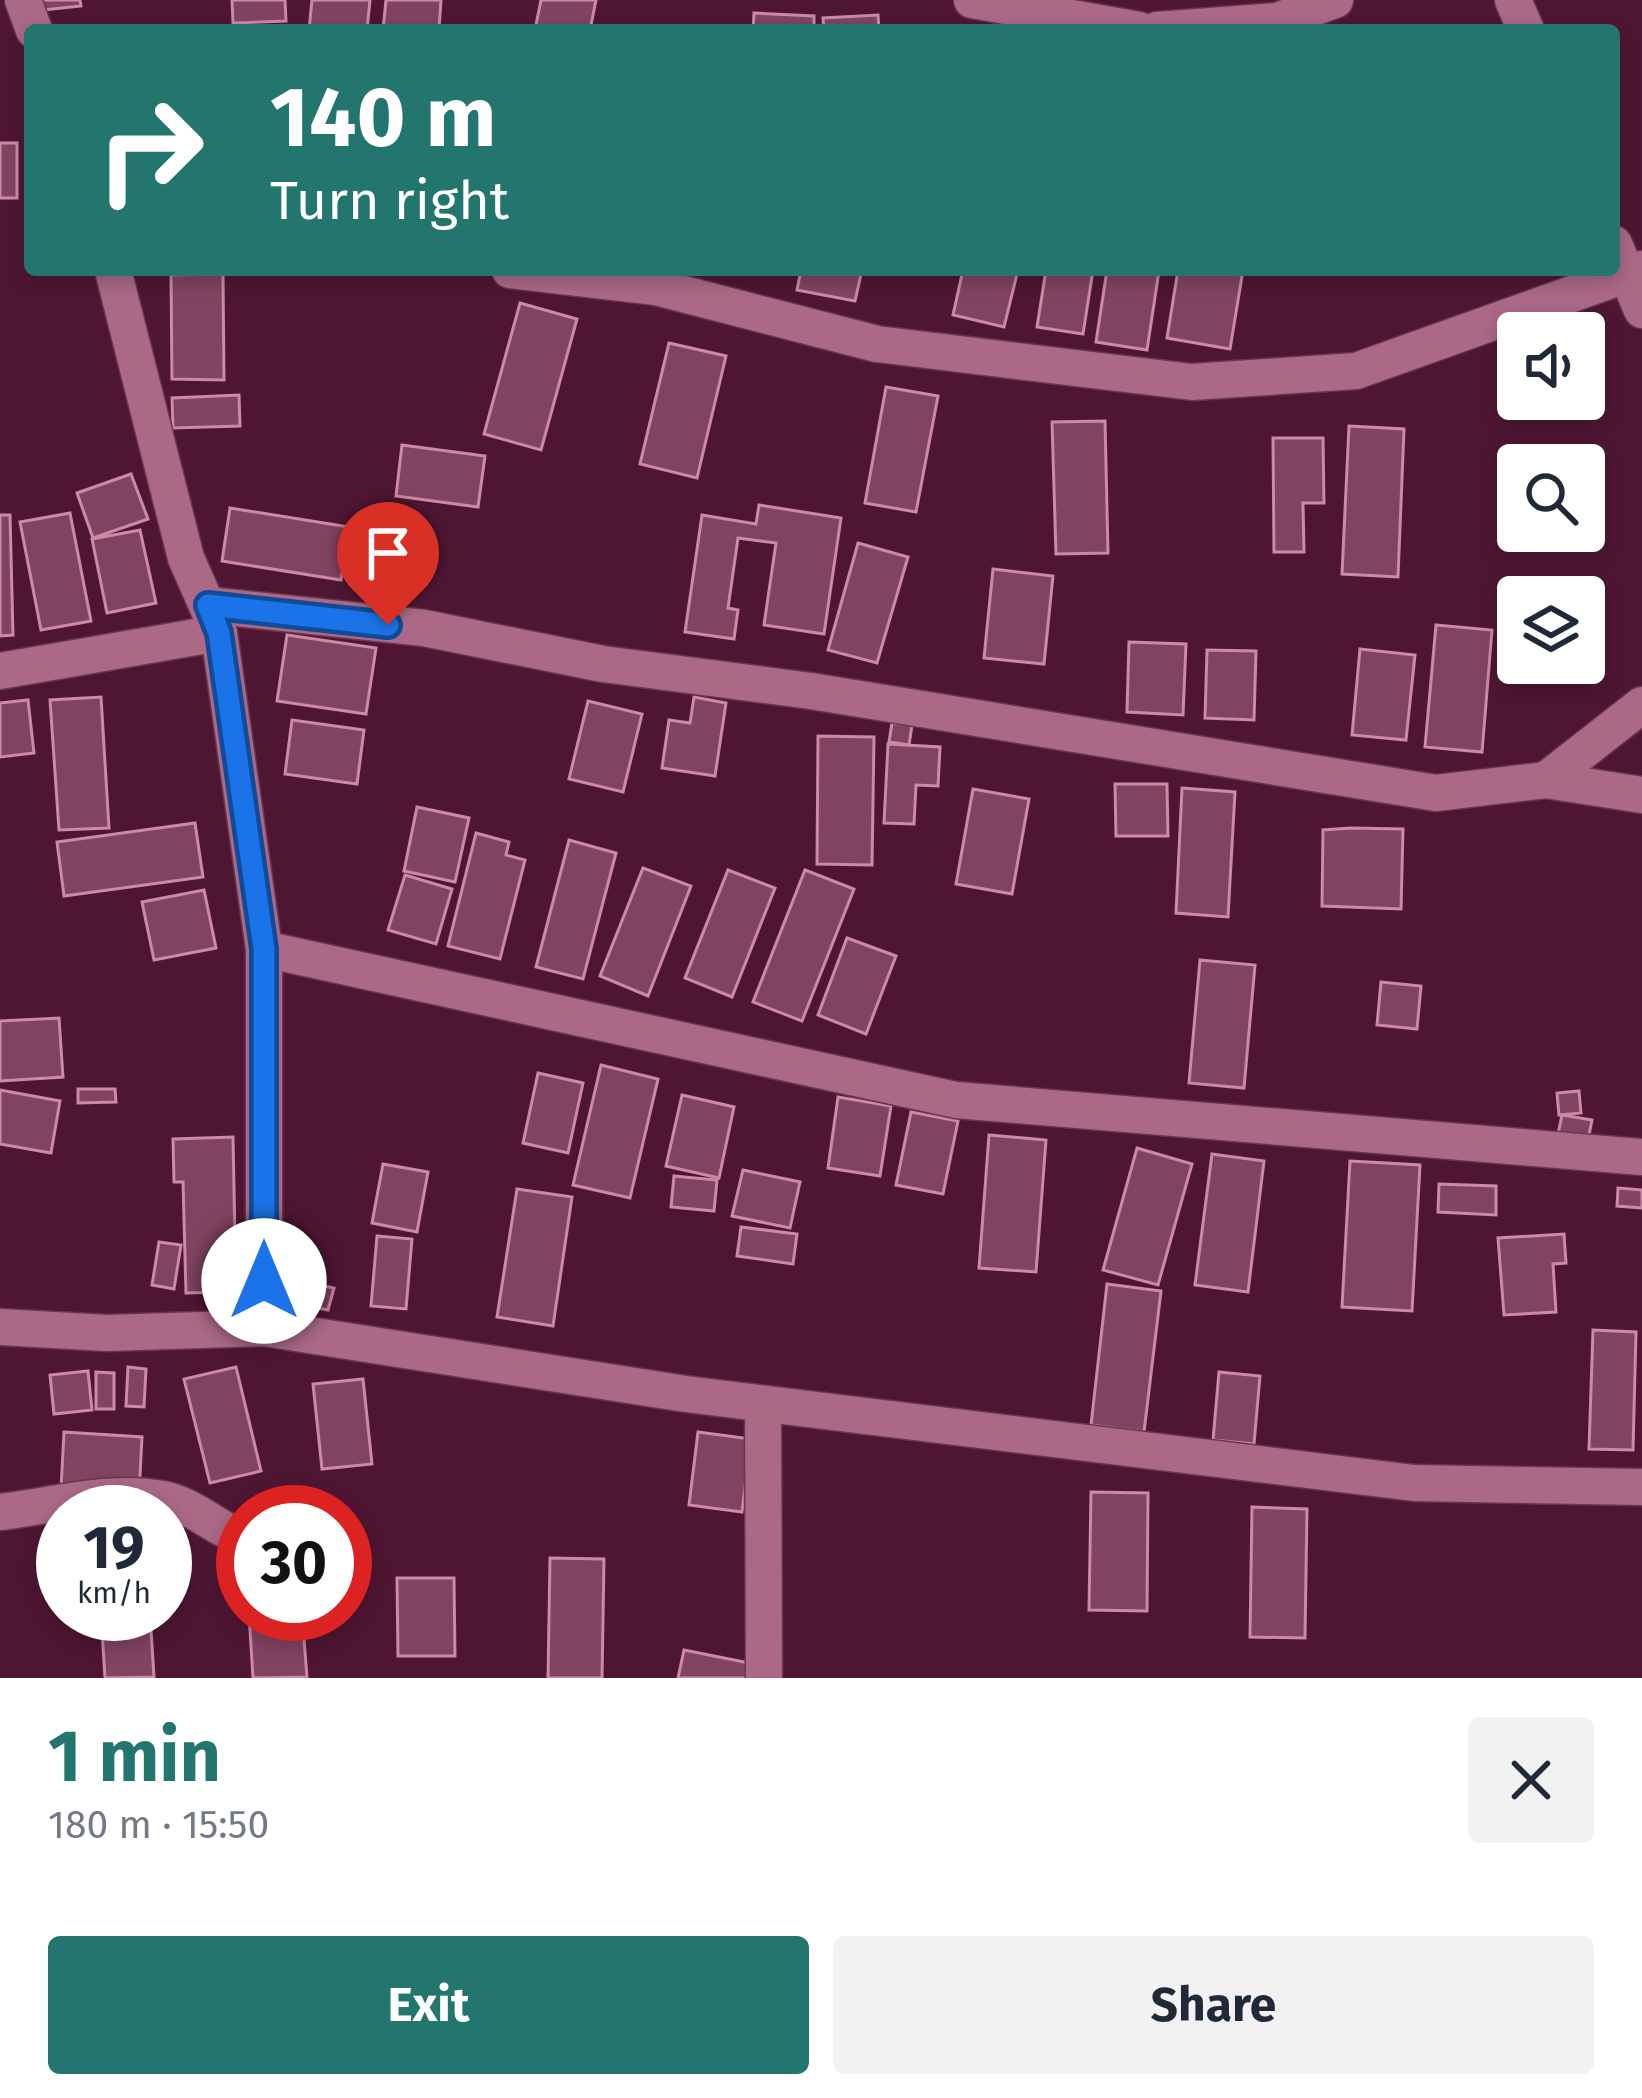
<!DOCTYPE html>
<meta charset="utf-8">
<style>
:root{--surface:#fff;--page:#f2f2f3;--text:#1f2937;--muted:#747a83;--accent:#22766d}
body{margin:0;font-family:"Fira Sans",sans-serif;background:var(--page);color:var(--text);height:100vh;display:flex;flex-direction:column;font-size:45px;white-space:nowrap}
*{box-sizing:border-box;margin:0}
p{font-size:39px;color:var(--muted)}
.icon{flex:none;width:66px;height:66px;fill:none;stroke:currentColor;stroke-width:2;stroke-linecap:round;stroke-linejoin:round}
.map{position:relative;height:1678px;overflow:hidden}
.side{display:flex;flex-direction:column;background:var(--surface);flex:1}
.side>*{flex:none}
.guide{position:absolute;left:24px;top:24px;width:1596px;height:252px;border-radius:12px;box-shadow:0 6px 18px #0003;background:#22766d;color:#fff;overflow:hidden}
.fabs{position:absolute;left:1497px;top:312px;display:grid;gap:24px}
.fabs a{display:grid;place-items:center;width:108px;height:108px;border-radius:12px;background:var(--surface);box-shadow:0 6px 18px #0003;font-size:60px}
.speed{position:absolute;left:36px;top:1485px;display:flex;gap:24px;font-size:60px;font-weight:700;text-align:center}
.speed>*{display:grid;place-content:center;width:156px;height:156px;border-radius:50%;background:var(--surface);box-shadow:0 6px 18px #0003;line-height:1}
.speed small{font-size:30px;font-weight:400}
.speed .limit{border:18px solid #d22;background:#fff;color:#111}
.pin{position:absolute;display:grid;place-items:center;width:102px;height:102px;color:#fff;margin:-123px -51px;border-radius:50% 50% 50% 0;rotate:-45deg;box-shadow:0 0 12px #0007}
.pin .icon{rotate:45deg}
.me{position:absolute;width:132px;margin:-66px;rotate:0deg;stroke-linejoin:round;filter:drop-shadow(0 0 9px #0008)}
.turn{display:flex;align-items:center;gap:42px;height:252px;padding:0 48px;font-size:54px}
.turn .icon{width:156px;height:156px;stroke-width:2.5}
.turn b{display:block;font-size:84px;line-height:102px}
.round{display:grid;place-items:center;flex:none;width:126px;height:126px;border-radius:12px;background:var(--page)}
.headline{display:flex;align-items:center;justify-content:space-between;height:204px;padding:0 48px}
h1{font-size:72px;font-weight:700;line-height:90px;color:var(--accent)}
.primary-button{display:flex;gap:24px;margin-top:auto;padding:24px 48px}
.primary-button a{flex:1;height:138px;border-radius:12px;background:var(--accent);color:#fff;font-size:48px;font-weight:700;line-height:138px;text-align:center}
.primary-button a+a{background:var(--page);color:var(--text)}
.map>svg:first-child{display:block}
.building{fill:#814460;stroke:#cd89a6;stroke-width:3}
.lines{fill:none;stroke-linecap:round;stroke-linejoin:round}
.minor-casing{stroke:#65364e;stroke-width:39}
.minor{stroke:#ab6986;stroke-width:36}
.route-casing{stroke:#114b97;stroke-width:30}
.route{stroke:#1a73e8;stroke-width:21}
</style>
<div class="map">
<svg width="1642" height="1678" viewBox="0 0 1642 1678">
<rect width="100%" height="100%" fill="#4f1633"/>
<g class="building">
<path d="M31,0H80L81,6L33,11Z"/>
<path d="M232,0H285L286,21L233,23Z"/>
<path d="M312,0H370L367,30H309Z"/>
<path d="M386,0H441L439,30H383Z"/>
<path d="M541,0H596L590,30H535Z"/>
<path d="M754,13L814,16V30H753Z"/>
<path d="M878,15L879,30H824L823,18Z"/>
<rect x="0" y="143" width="17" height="55"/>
<path d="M801,270H862L855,301L797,290Z"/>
<path d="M963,270H1018L1004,327L953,315Z"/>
<path d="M1046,270H1093L1083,334L1037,327Z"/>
<path d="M1107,270L1159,271L1147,350L1096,342Z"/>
<path d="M1178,270H1243L1230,349L1167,338Z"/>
<path d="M223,274L224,380L172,379L171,275Z"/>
<path d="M520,303L577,319L541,450L484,434Z"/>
<path d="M669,343L726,356L697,478L640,464Z"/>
<path d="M886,387L938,396L916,512L865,503Z"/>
<path d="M239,395L240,426L173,428L172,398Z"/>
<path d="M1105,421L1108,553L1056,554L1052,422Z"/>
<path d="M1349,426L1404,429L1398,577L1342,574Z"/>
<path d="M1273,438H1323L1324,503H1303L1304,552H1274Z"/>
<path d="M402,445L485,456L478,507L396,496Z"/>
<path d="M131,474L148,519L93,538L77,493Z"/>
<path d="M759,505L841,518L824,634L764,625L776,543L738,538L728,608L738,610L734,639L685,632L702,515L756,524Z"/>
<path d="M230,508L349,527L341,580L222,561Z"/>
<path d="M70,513L91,621L41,630L20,522Z"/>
<path d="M0,515H10L13,635L0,636Z"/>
<path d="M140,530L156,603L107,613L92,539Z"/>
<path d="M858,543L908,557L877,663L828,650Z"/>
<path d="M993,569L1053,576L1044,664L984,658Z"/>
<path d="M1436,625L1492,630L1482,752L1425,747Z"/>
<path d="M287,635L376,648L366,714L277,701Z"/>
<path d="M1129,642L1186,644L1183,715L1127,712Z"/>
<path d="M1360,649L1415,655L1406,740L1352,735Z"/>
<path d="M1207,650L1256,651L1254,720L1205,718Z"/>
<path d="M101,697L109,828L59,830L50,700Z"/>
<path d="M694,697L726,703L715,776L662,768L669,720L690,723Z"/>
<path d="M28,700L34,753L0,757V703Z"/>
<path d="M588,701L642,714L623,792L569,779Z"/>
<path d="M292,720L364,730L357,784L285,774Z"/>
<path d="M892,723L912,725L909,745L889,742Z"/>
<path d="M818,736L874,737L872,865L817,864Z"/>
<path d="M888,744L940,747L938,786L916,785L914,824L884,823Z"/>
<path d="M1115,784H1167L1168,836H1116Z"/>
<path d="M1182,788L1235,792L1228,917L1176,913Z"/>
<path d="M973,789L1029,799L1012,894L956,884Z"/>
<path d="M417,807L469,818L455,882L404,871Z"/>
<path d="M195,823L203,877L64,896L57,842Z"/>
<path d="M1351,828L1403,829L1401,909L1322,906L1323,830Z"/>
<path d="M476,833L509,842L506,855L525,860L500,959L448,946Z"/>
<path d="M569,840L616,853L583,979L536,967Z"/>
<path d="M643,868L691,886L648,996L600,976Z"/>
<path d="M728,870L775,888L732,997L685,978Z"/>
<path d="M805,870L854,889L802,1021L753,1002Z"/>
<path d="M405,875L452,889L436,944L388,930Z"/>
<path d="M204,890L216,948L154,960L142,902Z"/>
<path d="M847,938L896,956L866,1034L818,1015Z"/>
<path d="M1200,960L1255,965L1244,1088L1189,1083Z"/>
<path d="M1381,982L1421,986L1417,1029L1377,1025Z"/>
<path d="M59,1018L63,1077L0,1081V1021Z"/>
<path d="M601,1065L658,1079L630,1198L573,1185Z"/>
<path d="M538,1073L583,1083L568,1153L523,1143Z"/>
<path d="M78,1089H115L116,1102L78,1103Z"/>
<path d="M0,1090L60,1101L51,1153L0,1144Z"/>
<path d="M1579,1091L1581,1113L1559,1115L1557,1093Z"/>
<path d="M682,1095L734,1107L719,1178L666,1166Z"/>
<path d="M838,1097L891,1106L880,1176L828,1168Z"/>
<path d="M911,1112L958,1121L943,1194L896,1185Z"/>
<path d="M1562,1115L1592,1120L1586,1150L1556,1144Z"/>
<path d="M989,1135L1046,1140L1036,1272L979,1268Z"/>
<path d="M233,1137L236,1292L186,1293L183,1182H174L173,1139Z"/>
<path d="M1137,1148L1192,1164L1158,1285L1103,1270Z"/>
<path d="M1212,1154L1264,1161L1248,1292L1195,1285Z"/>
<path d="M1350,1161L1420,1165L1412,1311L1342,1307Z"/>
<path d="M383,1164L428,1172L417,1232L372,1223Z"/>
<path d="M743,1170L800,1182L790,1228L732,1216Z"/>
<path d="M674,1176L717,1180L714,1211L671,1207Z"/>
<path d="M1439,1184L1496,1186V1215L1438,1212Z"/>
<path d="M1618,1188L1642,1190V1208L1617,1206Z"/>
<path d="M517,1189L572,1197L553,1326L497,1317Z"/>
<path d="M741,1227L797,1234L793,1264L737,1256Z"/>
<path d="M1564,1234L1566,1263L1553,1264L1556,1312L1504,1315L1498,1238Z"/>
<path d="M377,1236L412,1239L406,1309L371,1306Z"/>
<path d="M159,1242L181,1245L174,1289L152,1285Z"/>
<path d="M280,1279L304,1284L299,1306L276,1301Z"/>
<path d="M307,1282L334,1288L328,1310L302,1305Z"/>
<path d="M1107,1284L1161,1291L1144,1432L1091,1425Z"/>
<path d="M1593,1330L1636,1332L1633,1450L1589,1449Z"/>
<path d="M128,1367L146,1369L144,1407L126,1406Z"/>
<path d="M236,1367L261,1471L210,1483L184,1379Z"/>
<path d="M88,1371L92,1410L54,1414L50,1375Z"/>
<path d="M96,1372L114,1373V1409H96Z"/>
<path d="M1219,1372L1260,1376L1254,1444L1213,1440Z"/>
<path d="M363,1379L372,1464L322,1469L313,1384Z"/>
<path d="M64,1432L142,1437L139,1494L61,1489Z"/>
<path d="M698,1432L751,1439L742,1512L689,1505Z"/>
<path d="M1091,1492L1148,1493L1147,1611L1089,1610Z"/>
<path d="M1252,1507L1307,1509L1305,1638L1250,1637Z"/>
<path d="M550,1558L604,1559L602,1678H548Z"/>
<path d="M397,1578H454L455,1656H398Z"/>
<path d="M101,1614H150L154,1677L105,1678Z"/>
<path d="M249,1614H302L307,1677L253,1678Z"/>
<path d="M684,1650L749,1663L746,1678H678Z"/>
</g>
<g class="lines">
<defs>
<g id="minor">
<path d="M23,0L34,30"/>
<path d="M972,0L1139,30"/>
<path d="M1513,0L1526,30"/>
<path d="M1157,30L1277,21L1335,0"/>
<path d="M1614,244L1642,310"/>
<path d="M113,270L186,558L219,633L264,949V1328"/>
<path d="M510,270L656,287L877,344L1192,382L1356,371L1642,269"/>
<path d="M208,605L424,628L603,664L811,691L1436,793L1546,780L1642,795"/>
<path d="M0,671L219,633"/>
<path d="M1546,780L1642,705"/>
<path d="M264,949L956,1100L1642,1157"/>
<path d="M0,1327L107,1333L264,1328L686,1394L1414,1483L1642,1487"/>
<path d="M763,1404L764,1678"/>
<path d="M0,1512C51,1506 111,1489 162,1499C184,1503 203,1517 222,1528"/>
</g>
</defs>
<use href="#minor" class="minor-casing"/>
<use href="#minor" class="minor"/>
</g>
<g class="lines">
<defs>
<path id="route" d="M264,1281V949L219,633L208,605L388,625"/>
</defs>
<use href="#route" class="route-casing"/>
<use href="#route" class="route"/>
</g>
</svg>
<div class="fabs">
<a><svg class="icon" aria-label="sound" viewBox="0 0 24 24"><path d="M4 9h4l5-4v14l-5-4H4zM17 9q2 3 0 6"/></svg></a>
<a><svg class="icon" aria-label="search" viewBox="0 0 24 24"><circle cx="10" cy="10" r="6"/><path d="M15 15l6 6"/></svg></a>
<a><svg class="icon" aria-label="layers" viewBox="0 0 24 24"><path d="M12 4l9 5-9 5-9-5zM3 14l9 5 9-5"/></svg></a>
</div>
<div class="speed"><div>19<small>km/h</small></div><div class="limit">30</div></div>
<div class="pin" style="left:388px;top:625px;background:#d93025"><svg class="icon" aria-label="arrive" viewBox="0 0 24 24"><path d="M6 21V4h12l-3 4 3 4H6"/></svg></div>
<svg class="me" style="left:264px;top:1281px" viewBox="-20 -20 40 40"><circle r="19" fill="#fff"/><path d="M0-13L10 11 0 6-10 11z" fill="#1a73e8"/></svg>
<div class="guide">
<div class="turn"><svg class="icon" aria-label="right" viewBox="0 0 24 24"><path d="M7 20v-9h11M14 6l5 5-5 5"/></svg><div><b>140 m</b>Turn right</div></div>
</div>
</div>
<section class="side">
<div class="headline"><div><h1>1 min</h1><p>180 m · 15:50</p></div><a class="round"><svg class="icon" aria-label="close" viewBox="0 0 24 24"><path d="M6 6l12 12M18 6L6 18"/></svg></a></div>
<div class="primary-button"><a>Exit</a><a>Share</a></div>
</section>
